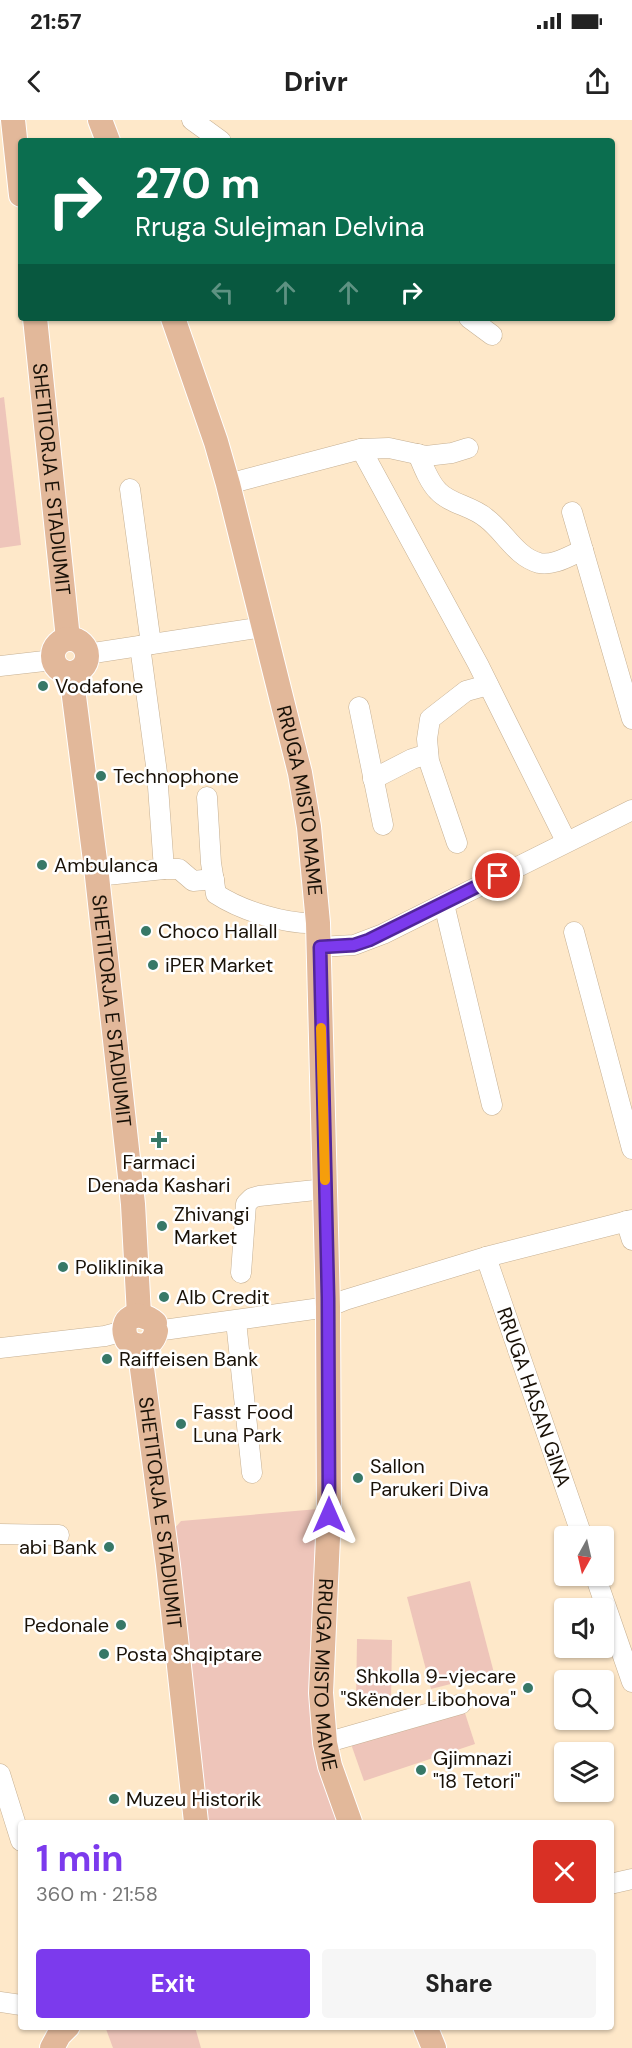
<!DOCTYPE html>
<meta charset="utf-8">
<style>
:root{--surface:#fff;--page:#f6f6f6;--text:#222;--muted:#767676;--accent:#7c3aed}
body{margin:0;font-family:"DM Sans",sans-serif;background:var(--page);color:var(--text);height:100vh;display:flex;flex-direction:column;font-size:22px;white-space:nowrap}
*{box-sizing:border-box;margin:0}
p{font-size:20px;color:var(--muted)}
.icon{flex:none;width:33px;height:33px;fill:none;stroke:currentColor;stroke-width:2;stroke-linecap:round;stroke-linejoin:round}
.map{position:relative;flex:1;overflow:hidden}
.sheet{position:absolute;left:18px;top:1700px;width:596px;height:210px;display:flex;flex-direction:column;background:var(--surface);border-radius:6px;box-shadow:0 2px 4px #0004}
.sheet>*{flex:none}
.guide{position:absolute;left:18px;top:18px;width:597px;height:183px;border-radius:6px;box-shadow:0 2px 4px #0004;background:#0b6e4f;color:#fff;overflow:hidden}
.needle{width:39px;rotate:188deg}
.fabs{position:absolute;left:554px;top:1406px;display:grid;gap:12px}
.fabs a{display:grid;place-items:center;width:60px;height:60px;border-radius:6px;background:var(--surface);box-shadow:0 2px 4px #0004;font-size:30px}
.pin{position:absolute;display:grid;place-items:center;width:51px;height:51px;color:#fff;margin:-26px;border:3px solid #fff;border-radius:50%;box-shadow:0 2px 6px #0007}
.me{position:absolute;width:66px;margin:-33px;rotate:0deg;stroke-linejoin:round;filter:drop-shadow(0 0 4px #0008)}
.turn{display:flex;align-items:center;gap:21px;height:126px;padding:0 18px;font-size:27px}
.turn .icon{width:78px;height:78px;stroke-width:2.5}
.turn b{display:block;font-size:42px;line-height:51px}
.lanes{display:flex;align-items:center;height:57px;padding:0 18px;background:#0003;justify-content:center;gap:30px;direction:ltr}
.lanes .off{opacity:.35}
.round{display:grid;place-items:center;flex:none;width:63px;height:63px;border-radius:6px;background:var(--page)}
.overview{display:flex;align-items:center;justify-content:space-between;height:102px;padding:0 18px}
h1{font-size:36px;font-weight:700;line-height:45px;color:var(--accent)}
.primary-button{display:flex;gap:12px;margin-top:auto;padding:12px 18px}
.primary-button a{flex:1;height:69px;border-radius:6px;background:var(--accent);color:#fff;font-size:24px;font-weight:700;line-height:69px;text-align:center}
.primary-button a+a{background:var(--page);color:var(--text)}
.status{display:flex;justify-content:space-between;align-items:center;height:42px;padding:0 30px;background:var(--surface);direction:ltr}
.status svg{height:16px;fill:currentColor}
header{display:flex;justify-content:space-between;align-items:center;height:78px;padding:0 18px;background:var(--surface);font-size:27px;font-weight:700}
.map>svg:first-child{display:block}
.green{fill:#eec5ba}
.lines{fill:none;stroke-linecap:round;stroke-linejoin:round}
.minor-casing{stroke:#c6b093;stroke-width:21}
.major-casing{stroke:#fff;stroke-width:26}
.minor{stroke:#fff;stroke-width:20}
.major{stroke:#e2b89a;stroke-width:24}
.route-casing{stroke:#51269a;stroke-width:15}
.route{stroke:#7c3aed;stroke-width:10}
.slow{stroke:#f59e0b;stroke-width:10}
.poi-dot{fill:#377867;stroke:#fff;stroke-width:2}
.labels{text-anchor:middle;stroke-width:5;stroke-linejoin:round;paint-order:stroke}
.street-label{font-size:20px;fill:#191107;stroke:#fff}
.poi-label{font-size:20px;fill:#191107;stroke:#fff;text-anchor:start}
</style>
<div class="status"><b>21:57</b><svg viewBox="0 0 49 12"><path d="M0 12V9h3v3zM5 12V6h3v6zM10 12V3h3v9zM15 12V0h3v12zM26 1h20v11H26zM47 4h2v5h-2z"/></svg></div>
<header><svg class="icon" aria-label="back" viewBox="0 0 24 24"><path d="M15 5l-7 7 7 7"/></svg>Drivr<svg class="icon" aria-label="share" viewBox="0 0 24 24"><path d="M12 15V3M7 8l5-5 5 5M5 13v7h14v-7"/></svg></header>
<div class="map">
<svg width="632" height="1928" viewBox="0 0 632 1928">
<rect width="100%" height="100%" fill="#fee8c9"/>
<g class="green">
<path d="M4,277L21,425L0,428V278Z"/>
<path d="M318,1389L315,1559L341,1702H208L174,1409L181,1401Z"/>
<path d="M470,1461L494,1553L431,1569L407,1477Z"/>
<path d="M357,1519L392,1520L391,1582L356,1581Z"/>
<path d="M463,1587L475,1624L364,1661L351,1624Z"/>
<path d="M115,1906L195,1907L201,1928H113L106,1909Z"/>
</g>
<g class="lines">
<defs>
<g id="minor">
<path d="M192,0L221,21"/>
<path d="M469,198L492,215"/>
<path d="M361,329L478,544L566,721"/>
<path d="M418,334C423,346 429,362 438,371C450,384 472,386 486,398C504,411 516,437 539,443C554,446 569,436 583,430"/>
<path d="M228,364L361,329L389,328L426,336L452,333L468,328"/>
<path d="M130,369L151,524"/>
<path d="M572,392L632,599"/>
<path d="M140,526L157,653L164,749H179L193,761L214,759"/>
<path d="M87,534L263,507"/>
<path d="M0,546L53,540"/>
<path d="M359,587L383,705"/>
<path d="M373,659L412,639L428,634"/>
<path d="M207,677L211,743L216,774C242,791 287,805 318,803"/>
<path d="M457,723L429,641L427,619L430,599L466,571L488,565"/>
<path d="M97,756L164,749"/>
<path d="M444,784L492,985"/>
<path d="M574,812L632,1029"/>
<path d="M319,827L354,825L383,814L632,690"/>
<path d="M626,1101L632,1120"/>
<path d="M486,1137L582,1416"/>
<path d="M241,1153L246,1084L252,1078L259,1076L325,1069"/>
<path d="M236,1201L252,1353"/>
<path d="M156,1211L328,1187L345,1180L486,1137L632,1100"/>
<path d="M0,1228L105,1216L124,1211"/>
<path d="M0,1414L59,1415"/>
<path d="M595,1455L632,1562"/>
<path d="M325,1623L461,1584"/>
<path d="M0,1654L21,1721"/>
<path d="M610,1764L632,1759"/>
<path d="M0,1882L21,1885"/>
</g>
<g id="major">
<path d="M13,0L21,75"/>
<path d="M100,0L108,21"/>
<path id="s1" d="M35,198L68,519"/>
<path id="s2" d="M173,198L216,322L228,364L300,653L309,707L318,803L328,1187L329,1395L321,1573L325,1623L330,1646L350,1702"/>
<circle cx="70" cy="536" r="17"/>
<path id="s3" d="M71,553L97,756L133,1084L139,1195"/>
<path d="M155,1203C138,1188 117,1198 127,1220C139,1230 153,1226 156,1211"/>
<path id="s4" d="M139,1226L168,1445L196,1702"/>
<path d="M425,1906L434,1928"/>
<path d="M52,1928L59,1915L68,1906"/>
</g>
</defs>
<use href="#minor" class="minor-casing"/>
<use href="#major" class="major-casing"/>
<use href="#minor" class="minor"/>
<use href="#major" class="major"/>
</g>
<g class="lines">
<defs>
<path id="route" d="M329,1395L328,1178L320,827L354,825L369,820L498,756"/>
</defs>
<use href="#route" class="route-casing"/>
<use href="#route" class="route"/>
<path class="slow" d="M321,908L325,1060"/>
</g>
<g class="poi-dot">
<circle cx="43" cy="566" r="6"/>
<circle cx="101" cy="656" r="6"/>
<circle cx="42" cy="745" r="6"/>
<circle cx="146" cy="811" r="6"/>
<circle cx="153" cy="845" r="6"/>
<path d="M156 1011h6v6h6v6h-6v6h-6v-6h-6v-6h6z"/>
<circle cx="162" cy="1106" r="6"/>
<circle cx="63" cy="1147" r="6"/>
<circle cx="164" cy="1177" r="6"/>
<circle cx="107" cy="1239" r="6"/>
<circle cx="181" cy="1304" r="6"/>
<circle cx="358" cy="1358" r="6"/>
<circle cx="109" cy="1427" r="6"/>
<circle cx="121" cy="1505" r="6"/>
<circle cx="104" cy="1534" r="6"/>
<circle cx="528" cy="1568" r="6"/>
<circle cx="421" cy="1650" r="6"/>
<circle cx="114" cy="1679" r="6"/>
</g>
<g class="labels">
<g class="street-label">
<text dy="7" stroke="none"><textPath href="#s1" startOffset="162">SHETITORJA E STADIUMIT</textPath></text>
<text dy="7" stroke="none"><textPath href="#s2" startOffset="500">RRUGA MISTO MAME</textPath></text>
<text dy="7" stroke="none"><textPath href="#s3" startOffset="340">SHETITORJA E STADIUMIT</textPath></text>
<text transform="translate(534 1277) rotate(71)" y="7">RRUGA HASAN GINA</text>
<text dy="7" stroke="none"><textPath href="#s4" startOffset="168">SHETITORJA E STADIUMIT</textPath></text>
<text dy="7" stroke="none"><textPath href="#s2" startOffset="1376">RRUGA MISTO MAME</textPath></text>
</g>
<g class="poi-label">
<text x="55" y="573">Vodafone</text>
<text x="113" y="663">Technophone</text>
<text x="54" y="752">Ambulanca</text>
<text x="158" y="818">Choco Hallall</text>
<text x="165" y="852">iPER Market</text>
<text x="159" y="1049" text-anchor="middle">Farmaci<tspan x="159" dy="23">Denada Kashari</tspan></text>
<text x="174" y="1101">Zhivangi<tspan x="174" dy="23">Market</tspan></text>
<text x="75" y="1154">Poliklinika</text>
<text x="176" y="1184">Alb Credit</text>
<text x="119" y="1246">Raiffeisen Bank</text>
<text x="193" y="1299">Fasst Food<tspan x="193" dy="23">Luna Park</tspan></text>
<text x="370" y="1353">Sallon<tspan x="370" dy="23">Parukeri Diva</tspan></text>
<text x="97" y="1434" text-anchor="end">abi Bank</text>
<text x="109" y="1512" text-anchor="end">Pedonale</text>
<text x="116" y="1541">Posta Shqiptare</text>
<text x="516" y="1563" text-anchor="end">Shkolla 9-vjecare<tspan x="516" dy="23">"Skënder Libohova"</tspan></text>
<text x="433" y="1645">Gjimnazi<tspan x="433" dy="23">"18 Tetori"</tspan></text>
<text x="126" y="1686">Muzeu Historik</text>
</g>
</g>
</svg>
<div class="fabs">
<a><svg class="needle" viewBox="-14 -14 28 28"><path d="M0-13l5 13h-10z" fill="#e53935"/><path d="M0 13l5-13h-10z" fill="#767676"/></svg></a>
<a><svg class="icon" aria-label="sound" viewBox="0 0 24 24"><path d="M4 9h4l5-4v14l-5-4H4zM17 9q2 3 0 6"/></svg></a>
<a><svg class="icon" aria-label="search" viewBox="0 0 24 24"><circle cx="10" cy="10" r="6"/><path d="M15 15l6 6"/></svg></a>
<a><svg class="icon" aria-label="layers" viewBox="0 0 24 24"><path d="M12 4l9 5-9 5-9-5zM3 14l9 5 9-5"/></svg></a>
</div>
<div class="pin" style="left:498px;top:756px;background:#d93025"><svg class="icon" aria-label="arrive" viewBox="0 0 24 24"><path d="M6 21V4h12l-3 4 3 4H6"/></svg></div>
<svg class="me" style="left:329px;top:1395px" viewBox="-20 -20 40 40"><path d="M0-17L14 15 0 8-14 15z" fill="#7c3aed" stroke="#fff" stroke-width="4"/></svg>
<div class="guide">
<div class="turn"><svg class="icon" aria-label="right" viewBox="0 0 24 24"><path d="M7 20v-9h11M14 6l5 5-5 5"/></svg><div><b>270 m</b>Rruga Sulejman Delvina</div></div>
<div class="lanes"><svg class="icon off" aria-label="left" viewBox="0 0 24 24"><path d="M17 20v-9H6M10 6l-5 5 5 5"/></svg><svg class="icon off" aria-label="ahead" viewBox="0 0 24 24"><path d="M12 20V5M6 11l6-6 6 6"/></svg><svg class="icon off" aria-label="ahead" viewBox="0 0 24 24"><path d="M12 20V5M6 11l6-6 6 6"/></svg><svg class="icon" aria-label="right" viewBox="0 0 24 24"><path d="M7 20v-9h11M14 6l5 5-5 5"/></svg></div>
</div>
<section class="sheet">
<div class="overview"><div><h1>1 min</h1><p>360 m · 21:58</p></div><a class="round" style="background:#d93025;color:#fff"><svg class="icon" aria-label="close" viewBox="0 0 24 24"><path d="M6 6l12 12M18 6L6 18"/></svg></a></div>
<div class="primary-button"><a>Exit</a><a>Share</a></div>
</section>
</div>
